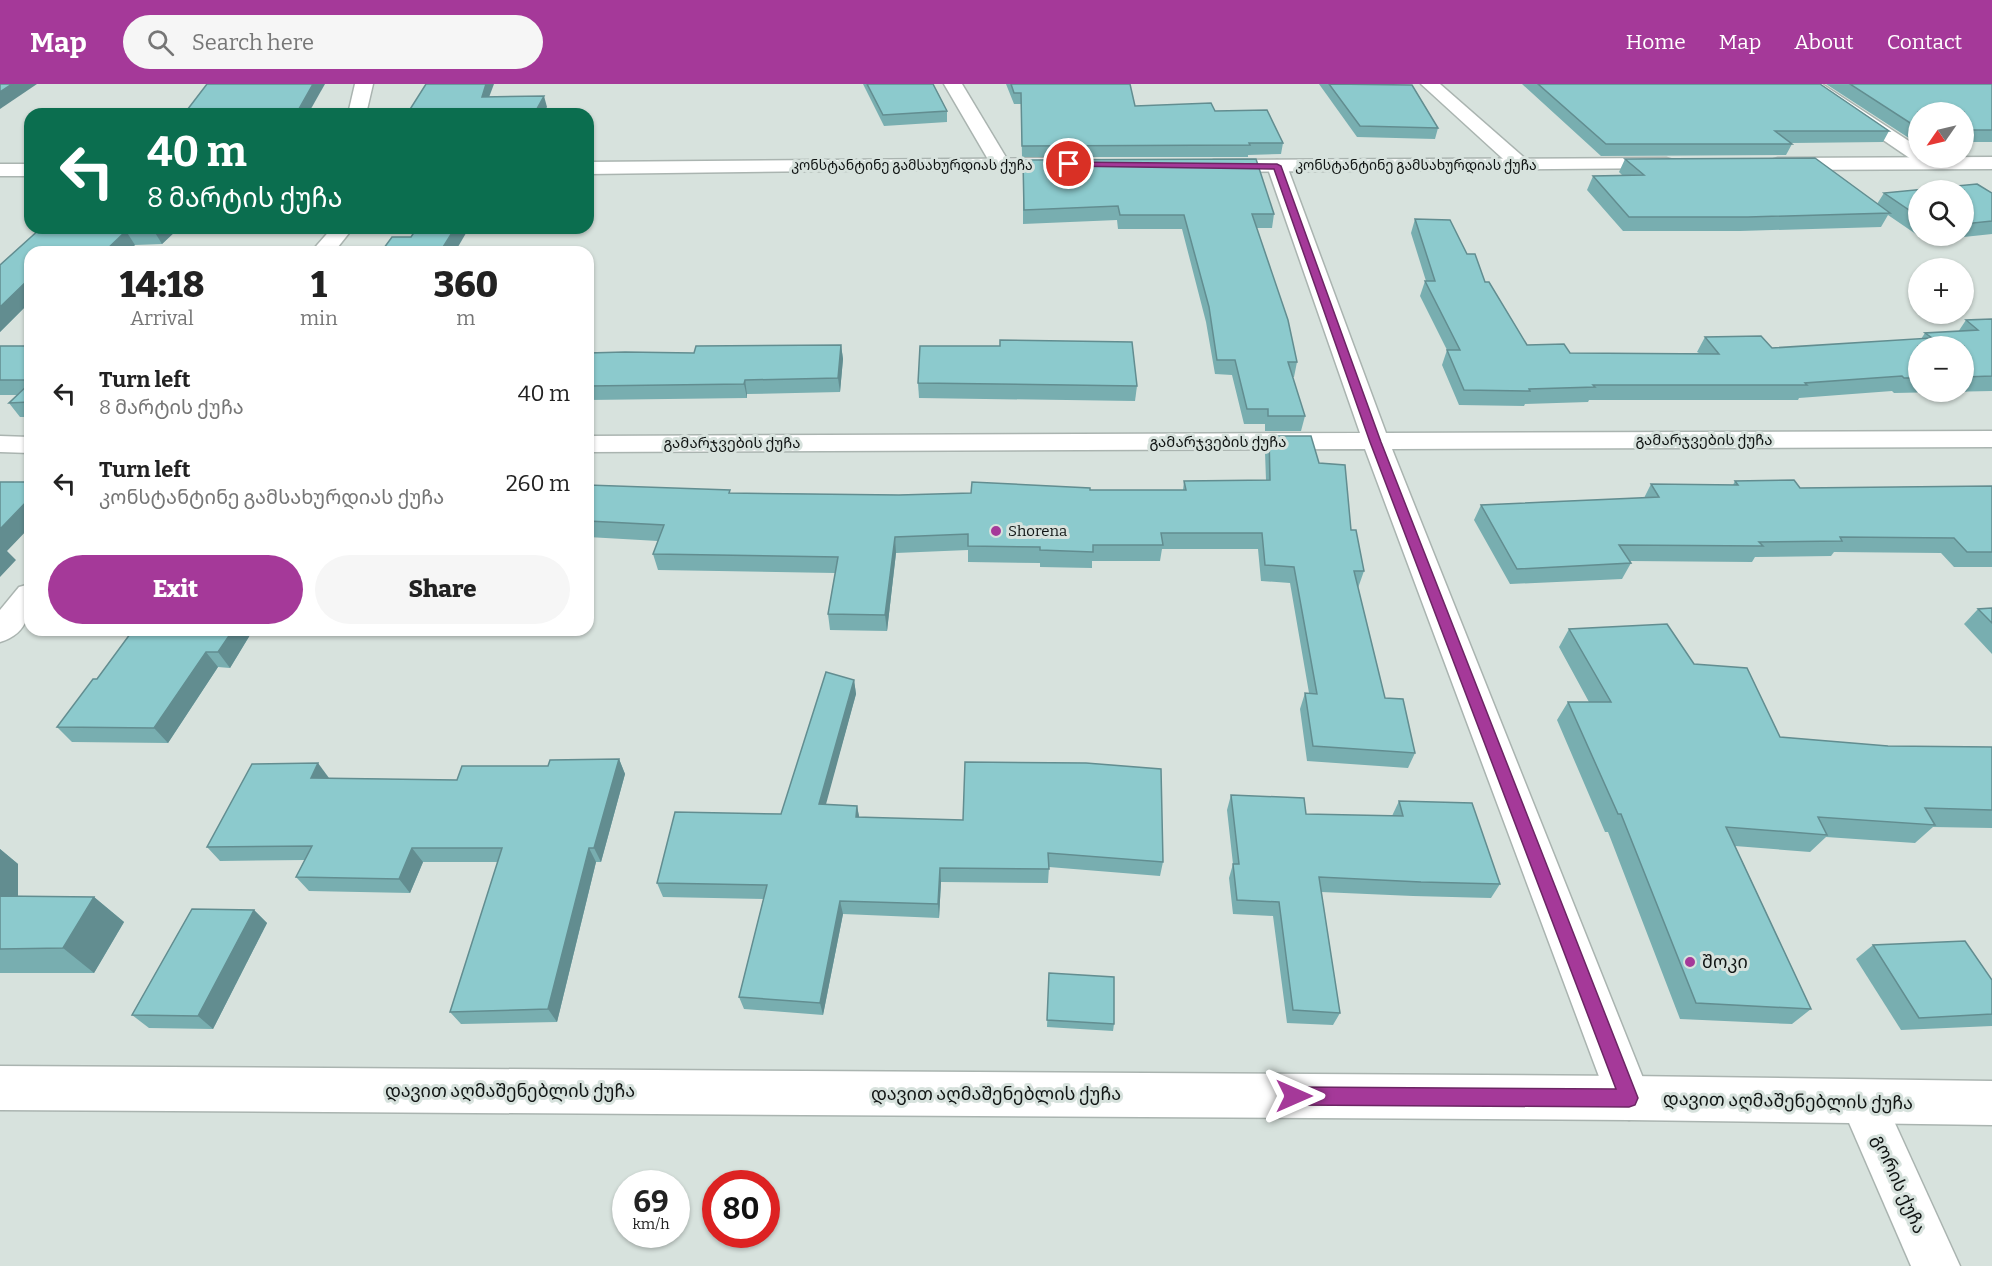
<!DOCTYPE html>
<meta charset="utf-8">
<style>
:root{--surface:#fff;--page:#f6f6f6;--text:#222;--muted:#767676;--accent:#a53999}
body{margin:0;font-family:Bitter,"Noto Sans Georgian",serif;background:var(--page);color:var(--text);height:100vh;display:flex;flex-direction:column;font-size:22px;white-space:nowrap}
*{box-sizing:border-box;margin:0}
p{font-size:20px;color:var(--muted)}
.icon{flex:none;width:33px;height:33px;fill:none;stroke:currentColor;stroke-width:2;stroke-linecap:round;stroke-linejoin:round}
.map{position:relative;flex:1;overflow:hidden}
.sheet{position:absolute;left:24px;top:162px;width:570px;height:390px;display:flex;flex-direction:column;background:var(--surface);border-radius:18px;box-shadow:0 2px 4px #0004}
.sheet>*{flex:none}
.guide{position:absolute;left:24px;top:24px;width:570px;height:126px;border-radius:18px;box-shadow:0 2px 4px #0004;background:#0b6e4f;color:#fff;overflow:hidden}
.needle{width:39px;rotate:236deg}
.fabs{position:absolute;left:1908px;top:18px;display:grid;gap:12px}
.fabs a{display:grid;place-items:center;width:66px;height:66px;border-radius:50%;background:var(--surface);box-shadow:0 2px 4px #0004;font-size:30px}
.speed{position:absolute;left:612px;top:1086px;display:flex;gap:12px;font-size:30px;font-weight:700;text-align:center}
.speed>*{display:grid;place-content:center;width:78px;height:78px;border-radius:50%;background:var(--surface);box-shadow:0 2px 4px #0004;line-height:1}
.speed small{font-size:15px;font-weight:400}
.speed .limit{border:9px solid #d22;background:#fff;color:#111}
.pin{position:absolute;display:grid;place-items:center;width:51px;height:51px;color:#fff;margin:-26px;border:3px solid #fff;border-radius:50%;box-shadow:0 2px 6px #0007}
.me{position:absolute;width:66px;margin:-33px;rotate:90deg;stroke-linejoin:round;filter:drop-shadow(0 0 4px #0008)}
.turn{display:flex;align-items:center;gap:21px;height:126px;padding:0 24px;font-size:27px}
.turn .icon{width:78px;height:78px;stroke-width:2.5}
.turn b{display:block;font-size:42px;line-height:51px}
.eta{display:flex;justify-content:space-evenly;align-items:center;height:102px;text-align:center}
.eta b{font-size:36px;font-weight:800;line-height:42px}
.cta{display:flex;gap:12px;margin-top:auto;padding:12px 24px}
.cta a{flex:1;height:69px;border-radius:36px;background:var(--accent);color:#fff;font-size:24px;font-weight:800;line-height:69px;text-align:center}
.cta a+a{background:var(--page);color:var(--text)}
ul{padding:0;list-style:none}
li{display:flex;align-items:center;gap:18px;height:90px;padding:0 24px}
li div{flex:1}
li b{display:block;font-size:22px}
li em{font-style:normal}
header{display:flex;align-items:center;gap:36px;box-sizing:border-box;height:84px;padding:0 30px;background:var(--accent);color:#fff}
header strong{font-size:28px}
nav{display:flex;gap:33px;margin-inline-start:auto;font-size:21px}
.search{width:420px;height:54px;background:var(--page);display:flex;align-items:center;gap:15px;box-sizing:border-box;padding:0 21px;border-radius:33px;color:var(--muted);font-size:22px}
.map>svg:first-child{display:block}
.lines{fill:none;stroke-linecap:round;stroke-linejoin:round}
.minor-casing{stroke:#aab4b0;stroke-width:3}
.secondary-casing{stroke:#aab4b0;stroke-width:3}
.trunk-casing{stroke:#aab4b0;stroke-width:3}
.minor{fill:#fff;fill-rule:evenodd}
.secondary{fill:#fff;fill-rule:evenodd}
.trunk{fill:#fff;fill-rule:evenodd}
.wall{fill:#78aeb0;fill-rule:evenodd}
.shaded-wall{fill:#628d90}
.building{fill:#8ccacd;stroke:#628d90;stroke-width:1.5}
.route{fill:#a53999;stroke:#6b2563;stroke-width:1.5}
.poi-dot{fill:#a53999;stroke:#d7e2dd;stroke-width:2}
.labels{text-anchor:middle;stroke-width:6;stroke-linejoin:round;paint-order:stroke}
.far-street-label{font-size:14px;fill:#111514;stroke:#d7e2dd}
.street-label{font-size:15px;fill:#111514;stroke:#d7e2dd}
.poi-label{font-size:15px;fill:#111514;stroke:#d7e2dd;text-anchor:start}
.near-poi-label{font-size:18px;fill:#111514;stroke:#d7e2dd;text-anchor:start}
.near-street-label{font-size:18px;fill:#111514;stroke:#d7e2dd}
</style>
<header>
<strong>Map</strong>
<div class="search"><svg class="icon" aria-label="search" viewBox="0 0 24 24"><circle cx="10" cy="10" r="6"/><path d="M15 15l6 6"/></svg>Search here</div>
<nav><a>Home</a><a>Map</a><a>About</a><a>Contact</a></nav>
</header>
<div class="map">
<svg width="1992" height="1182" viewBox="0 0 1992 1182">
<rect width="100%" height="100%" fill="#d7e2dd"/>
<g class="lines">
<defs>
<g id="minor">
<path d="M355,0H373L366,30H348Z"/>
<path d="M944,0H962L1010,80L1007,84H993Z"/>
<path d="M1421,0H1440L1527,76L1530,80L1527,84H1513Z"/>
<path d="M1801,0H1822L1918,63V74H1926L1918,77L1911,75Z"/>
<path d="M1277,76L1284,78L1287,82L1386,349L1992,347V363L1392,365L1651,1014L1645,1030L1629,1036L1613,1030L1607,1014L1365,365L588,368V352L1360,349L1267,82L1270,78Z"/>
<path d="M332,144H353L334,168H311Z"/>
<path d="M0,352L30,353V369L0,368Z"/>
<path d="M30,500C30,527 30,549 0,558V526L19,503Z"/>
<path d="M1862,996L1878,1002L1960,1182H1911L1840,1018L1846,1002Z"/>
</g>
<g id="secondary">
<path d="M1992,73V85L1778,86L1771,84L1768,80L1771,76L1778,74Z"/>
<path d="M1066,74L1073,76L1076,80L1073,84L588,90V78Z"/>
<path d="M1666,74L1673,76L1676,80L1673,84L1214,88L1207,86L1204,82L1207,78L1214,76Z"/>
<rect x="0" y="80" width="30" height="12"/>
</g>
<path id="trunk" d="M0,982L1629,992L1992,997V1041L1629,1036L0,1026Z"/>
</defs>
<use href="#minor" class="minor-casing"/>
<use href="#secondary" class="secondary-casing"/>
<use href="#trunk" class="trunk-casing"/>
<use href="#minor" class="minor"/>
<use href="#secondary" class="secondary"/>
<use href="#trunk" class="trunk"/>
</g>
<g class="wall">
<path d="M863,0H933L947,27V38L884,42Z"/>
<path d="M1006,0H1130L1135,22L1215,27L1283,59L1281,70L1248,71V73H1022L1021,20H1014Z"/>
<path d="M1319,0H1383L1438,44L1435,55L1357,53Z"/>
<path d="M1522,0H1820L1889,47L1883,58L1791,59L1792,60L1786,71L1601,72Z"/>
<path d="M1826,0H1992V58H1964V28H1918V58H1915Z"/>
<path d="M1815,74L1877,120L1884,109L1977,100L1992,109V150L1926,157L1888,131L1881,143L1740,147H1623L1587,106L1593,92H1623L1619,88L1625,75ZM1918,106H1964V152H1918Z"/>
<path d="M1023,76L1274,130L1272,144H1256L1297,278L1294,293H1292L1305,332L1301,347H1265V340H1244L1232,291L1215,290L1206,238L1182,145H1118L1117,136L1023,140Z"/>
<path d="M1415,135L1467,170L1527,261L1570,269H1699L1697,268L1705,253L1772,264L1921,255L1925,249L1958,248L1966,236L1992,235V307L1894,309L1892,307L1799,314L1798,316H1589L1588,318L1525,320L1524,322L1459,321L1442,281L1447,266L1420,212L1425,197H1426L1411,149ZM1918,262H1964V308H1918Z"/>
<path d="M41,144H179L162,160L135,161L127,168H30V218L0,248V181Z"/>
<path d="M841,261L843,275L840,308L747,310V314L588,316V269H694Z"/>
<path d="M0,262H30V333H20L9,319L18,311H0Z"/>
<path d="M1000,262L1137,302L1135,317L919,314L918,299Z"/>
<path d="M1269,352L1319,379L1351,446L1364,487L1358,504L1385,614L1415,669L1408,684L1307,677L1300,625L1305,609H1309L1290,499L1261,497L1258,465H1162L1160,477H1092V484L1040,483V479L968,478V466L896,469L887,547L830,546L828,530L835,489L658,486L653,470L658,457L588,453V401L731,409L899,411L1090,406H1183L1184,397L1266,396L1265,368Z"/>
<path d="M1735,397L1800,404L1992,402V483H1954L1941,469L1834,468L1831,472L1755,473L1752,478L1629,477L1631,479L1622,495L1510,500L1474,436L1481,421L1644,414L1651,400L1733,401Z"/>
<path d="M1992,524V570L1964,540L1978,525Z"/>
<path d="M1569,545L1694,580L1780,653L1888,662L1992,663V744L1933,743L1915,759L1826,753L1810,768L1735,762L1811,925L1792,940L1680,935L1608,748H1605L1557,636L1568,618H1589L1559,563Z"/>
<path d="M133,546H253L230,584L218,583L168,659L72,658L57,643L97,595Z"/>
<path d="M854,596L856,610L825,721L857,722L859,733L1163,778L1160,792L1049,783L1048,799L941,798L939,834L843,830L823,931L744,925L739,913L764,815L663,813L657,799L781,730Z"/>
<path d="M619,675L625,690L601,778H596L557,938L461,940L450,928L498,778H423L410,809L309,807L296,793L305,776L220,777L207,763L329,694L457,696L548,682Z"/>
<path d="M1231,711L1306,730L1392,732L1399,717L1500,800L1491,814L1413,812L1321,808L1340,929L1333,941L1287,939L1273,832L1233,830L1229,794L1233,780L1227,726Z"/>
<path d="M0,765L18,780V812L94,813L124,838L94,889H0Z"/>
<path d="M254,826L267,839L213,945L149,944L132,931Z"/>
<path d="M1873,861L1992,896V942L1901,946L1856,875Z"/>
<path d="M1049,889L1114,940L1113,947L1047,943Z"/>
</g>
<g class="shaded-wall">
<path d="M12,0H37L0,25V8Z"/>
<path d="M313,0H325L308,30H296Z"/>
<path d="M486,0H494L485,24L482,13Z"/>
<path d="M544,12L547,23L543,30H534Z"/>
<path d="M157,144H179L162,160L154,147Z"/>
<path d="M455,144H469L455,168H440Z"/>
<path d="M126,147L135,161L127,168H104Z"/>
<path d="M30,194V218L0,248V223Z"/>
<path d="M841,261L843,275L840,308L838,294Z"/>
<path d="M745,296L747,310V314L744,300Z"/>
<path d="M30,414V443L7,467L16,476L0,493V445Z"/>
<path d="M895,453L896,469L887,547L885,531Z"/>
<path d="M233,546H253L230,584L218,568Z"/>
<path d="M206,568L218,583L168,659L154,644Z"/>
<path d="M854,596L856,610L822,735L819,720Z"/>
<path d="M619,675L625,690L601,778L594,764Z"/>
<path d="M318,679L329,694H311Z"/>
<path d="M857,722L860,737L856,733Z"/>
<path d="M412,764L423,778L410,809L399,795Z"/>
<path d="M589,764L596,778L557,938L548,925Z"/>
<path d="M0,765L18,780V837L0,823Z"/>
<path d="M940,784L941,798L939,834L938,820Z"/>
<path d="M94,813L124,838L94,889L63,864Z"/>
<path d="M840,817L843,830L823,931L820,919Z"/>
<path d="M254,826L267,839L213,945L198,932Z"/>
</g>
<g class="building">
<path d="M0,0H12L0,8Z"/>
<path d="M207,0H313L296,30H184Z"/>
<path d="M426,0H486L482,13L544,12L534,30H407Z"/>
<path d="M867,0H933L947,27L883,31Z"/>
<path d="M1011,0H1130L1135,22L1211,19L1215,27L1267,26L1283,59H1249L1250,61L1022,62L1021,9H1014Z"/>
<path d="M1329,0L1412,1L1438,44L1360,42Z"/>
<path d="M1538,0H1820L1889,47H1775L1792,60H1606Z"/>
<path d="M1850,0H1992V46H1964V28H1918V44Z"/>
<path d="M1815,74L1890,129L1748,133H1629L1593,92L1644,91L1625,75Z"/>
<path d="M1256,75L1274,130H1252L1288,236L1297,278H1288L1305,332H1268V325H1247L1235,276H1217L1209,223L1184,131H1120L1118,122L1024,126L1023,76Z"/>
<path d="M1977,100L1992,109V137L1964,140V106H1918V132L1884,109Z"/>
<path d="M1415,135L1450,136L1467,170H1475L1485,198H1489L1527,261L1564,260L1570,269L1719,270L1705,253L1761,252L1772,264L1932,254L1925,249L1978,246L1966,236L1992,235V292L1964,293V262H1918V294H1904L1902,292L1805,299L1807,301H1593L1595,303L1529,305L1530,307L1464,306L1447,266H1460L1425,197H1435Z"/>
<path d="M41,144H157L154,147H126L104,168H30V194L0,223V181Z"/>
<path d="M417,144H455L440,168H381L392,153H411Z"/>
<path d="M1000,256L1132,258L1137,302L918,299L920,262H1000Z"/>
<path d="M841,261L838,294L745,296L744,300L588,302V269L625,268L694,269L696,262Z"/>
<rect x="0" y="262" width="30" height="34"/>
<path d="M30,299V318L9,319Z"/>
<path d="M1269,352H1311L1319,379L1345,381L1351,446H1356L1364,487H1354L1385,614L1403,615L1415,669L1313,662L1305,609L1317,610L1294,483L1265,481L1262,449H1161L1163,461H1093V468L1040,466V463L968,462V450L895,453L885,531L828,530L838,473L653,470L664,441L588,437V401L730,406L729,409L899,411L971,409L972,398L1090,404V406H1186L1184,397L1270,396Z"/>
<path d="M1794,396L1800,404L1992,402V468H1967L1954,454L1840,453L1842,457L1759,458L1763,462L1619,461L1631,479L1517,485L1481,421L1659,413L1651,400L1738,401L1735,397Z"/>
<path d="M0,398H30V414L0,445Z"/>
<path d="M1992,524V539L1978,525Z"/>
<path d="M1667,540L1694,580L1747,584L1780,653L1888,662L1992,663V726L1925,724L1935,741L1818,733L1827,751L1726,743L1811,925L1696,919L1621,730H1618L1568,618H1611L1569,545Z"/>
<path d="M133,546H233L218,568H206L154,644L57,643L93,595H97Z"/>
<path d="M826,588L854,596L819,720L857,722L856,733L963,736L965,678L1086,679L1161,685L1163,778L1048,769L1049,785L940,784L938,820L840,817L820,919L739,913L767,801L657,799L675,728L781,730Z"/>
<path d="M619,675L594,764H589L548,925L450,928L502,764H412L399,795L296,793L312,762L207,763L252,680L318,679L311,694L457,696L462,682H548L550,676Z"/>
<path d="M1231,711L1304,714L1306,730L1403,732L1399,717L1472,719L1500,800L1421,798L1319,793L1340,929L1293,926L1279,818L1237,816L1233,780H1239Z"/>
<path d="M0,812L94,813L63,864L0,865Z"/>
<path d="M192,825L254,826L198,932L132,931Z"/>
<path d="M1965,857L1992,896V930L1919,934L1873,861Z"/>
<path d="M1049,889L1114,893V940L1047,936Z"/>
</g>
<path class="route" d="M1069,78L1277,80L1281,82L1381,358L1638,1014L1635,1021L1629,1023L1294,1021L1287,1019L1284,1012L1287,1006L1294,1003L1616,1005L1370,358L1274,85L1066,82V79Z"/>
<g class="poi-dot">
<circle cx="996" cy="447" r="6"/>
<circle cx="1690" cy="878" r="6"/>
</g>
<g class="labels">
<g class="far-street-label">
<text x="912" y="86">კონსტანტინე გამსახურდიას ქუჩა</text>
<text x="1416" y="86">კონსტანტინე გამსახურდიას ქუჩა</text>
</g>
<g class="street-label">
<text x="1704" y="361">გამარჯვების ქუჩა</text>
<text x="1218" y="363">გამარჯვების ქუჩა</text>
<text x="732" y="364">გამარჯვების ქუჩა</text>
</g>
<g class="poi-label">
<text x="1008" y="452">Shorena</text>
</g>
<g class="near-poi-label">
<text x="1702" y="884">შოკი</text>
</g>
<g class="near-street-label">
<text x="510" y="1013">დავით აღმაშენებლის ქუჩა</text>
<text x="996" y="1016">დავით აღმაშენებლის ქუჩა</text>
<text transform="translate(1788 1017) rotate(1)" y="6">დავით აღმაშენებლის ქუჩა</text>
<text transform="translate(1899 1100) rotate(66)" y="6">გორის ქუჩა</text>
</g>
</g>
</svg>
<div class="fabs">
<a><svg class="needle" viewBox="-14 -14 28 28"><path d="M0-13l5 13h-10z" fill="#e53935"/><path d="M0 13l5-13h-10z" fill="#767676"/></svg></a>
<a><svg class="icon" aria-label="search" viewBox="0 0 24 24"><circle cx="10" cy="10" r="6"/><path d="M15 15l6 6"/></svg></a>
<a>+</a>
<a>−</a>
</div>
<div class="speed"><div>69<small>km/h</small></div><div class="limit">80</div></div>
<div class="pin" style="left:1069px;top:80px;background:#d93025"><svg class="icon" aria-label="arrive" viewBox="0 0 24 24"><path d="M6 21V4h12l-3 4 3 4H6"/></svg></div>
<svg class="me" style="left:1294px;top:1012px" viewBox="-20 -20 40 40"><path d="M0-17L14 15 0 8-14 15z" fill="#a53999" stroke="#fff" stroke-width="4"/></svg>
<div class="guide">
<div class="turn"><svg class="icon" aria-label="left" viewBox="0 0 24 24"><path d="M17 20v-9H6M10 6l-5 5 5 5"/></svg><div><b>40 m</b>8 მარტის ქუჩა</div></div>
</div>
<section class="sheet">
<div class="eta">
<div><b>14:18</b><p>Arrival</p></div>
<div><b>1</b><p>min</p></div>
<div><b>360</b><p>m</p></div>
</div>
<ul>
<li><svg class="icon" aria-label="left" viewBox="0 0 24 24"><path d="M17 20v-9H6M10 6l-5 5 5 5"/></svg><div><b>Turn left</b><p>8 მარტის ქუჩა</p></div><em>40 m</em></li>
<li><svg class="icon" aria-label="left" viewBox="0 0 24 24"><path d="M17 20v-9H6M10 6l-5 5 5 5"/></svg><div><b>Turn left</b><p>კონსტანტინე გამსახურდიას ქუჩა</p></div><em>260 m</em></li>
</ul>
<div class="cta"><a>Exit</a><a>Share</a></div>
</section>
</div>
